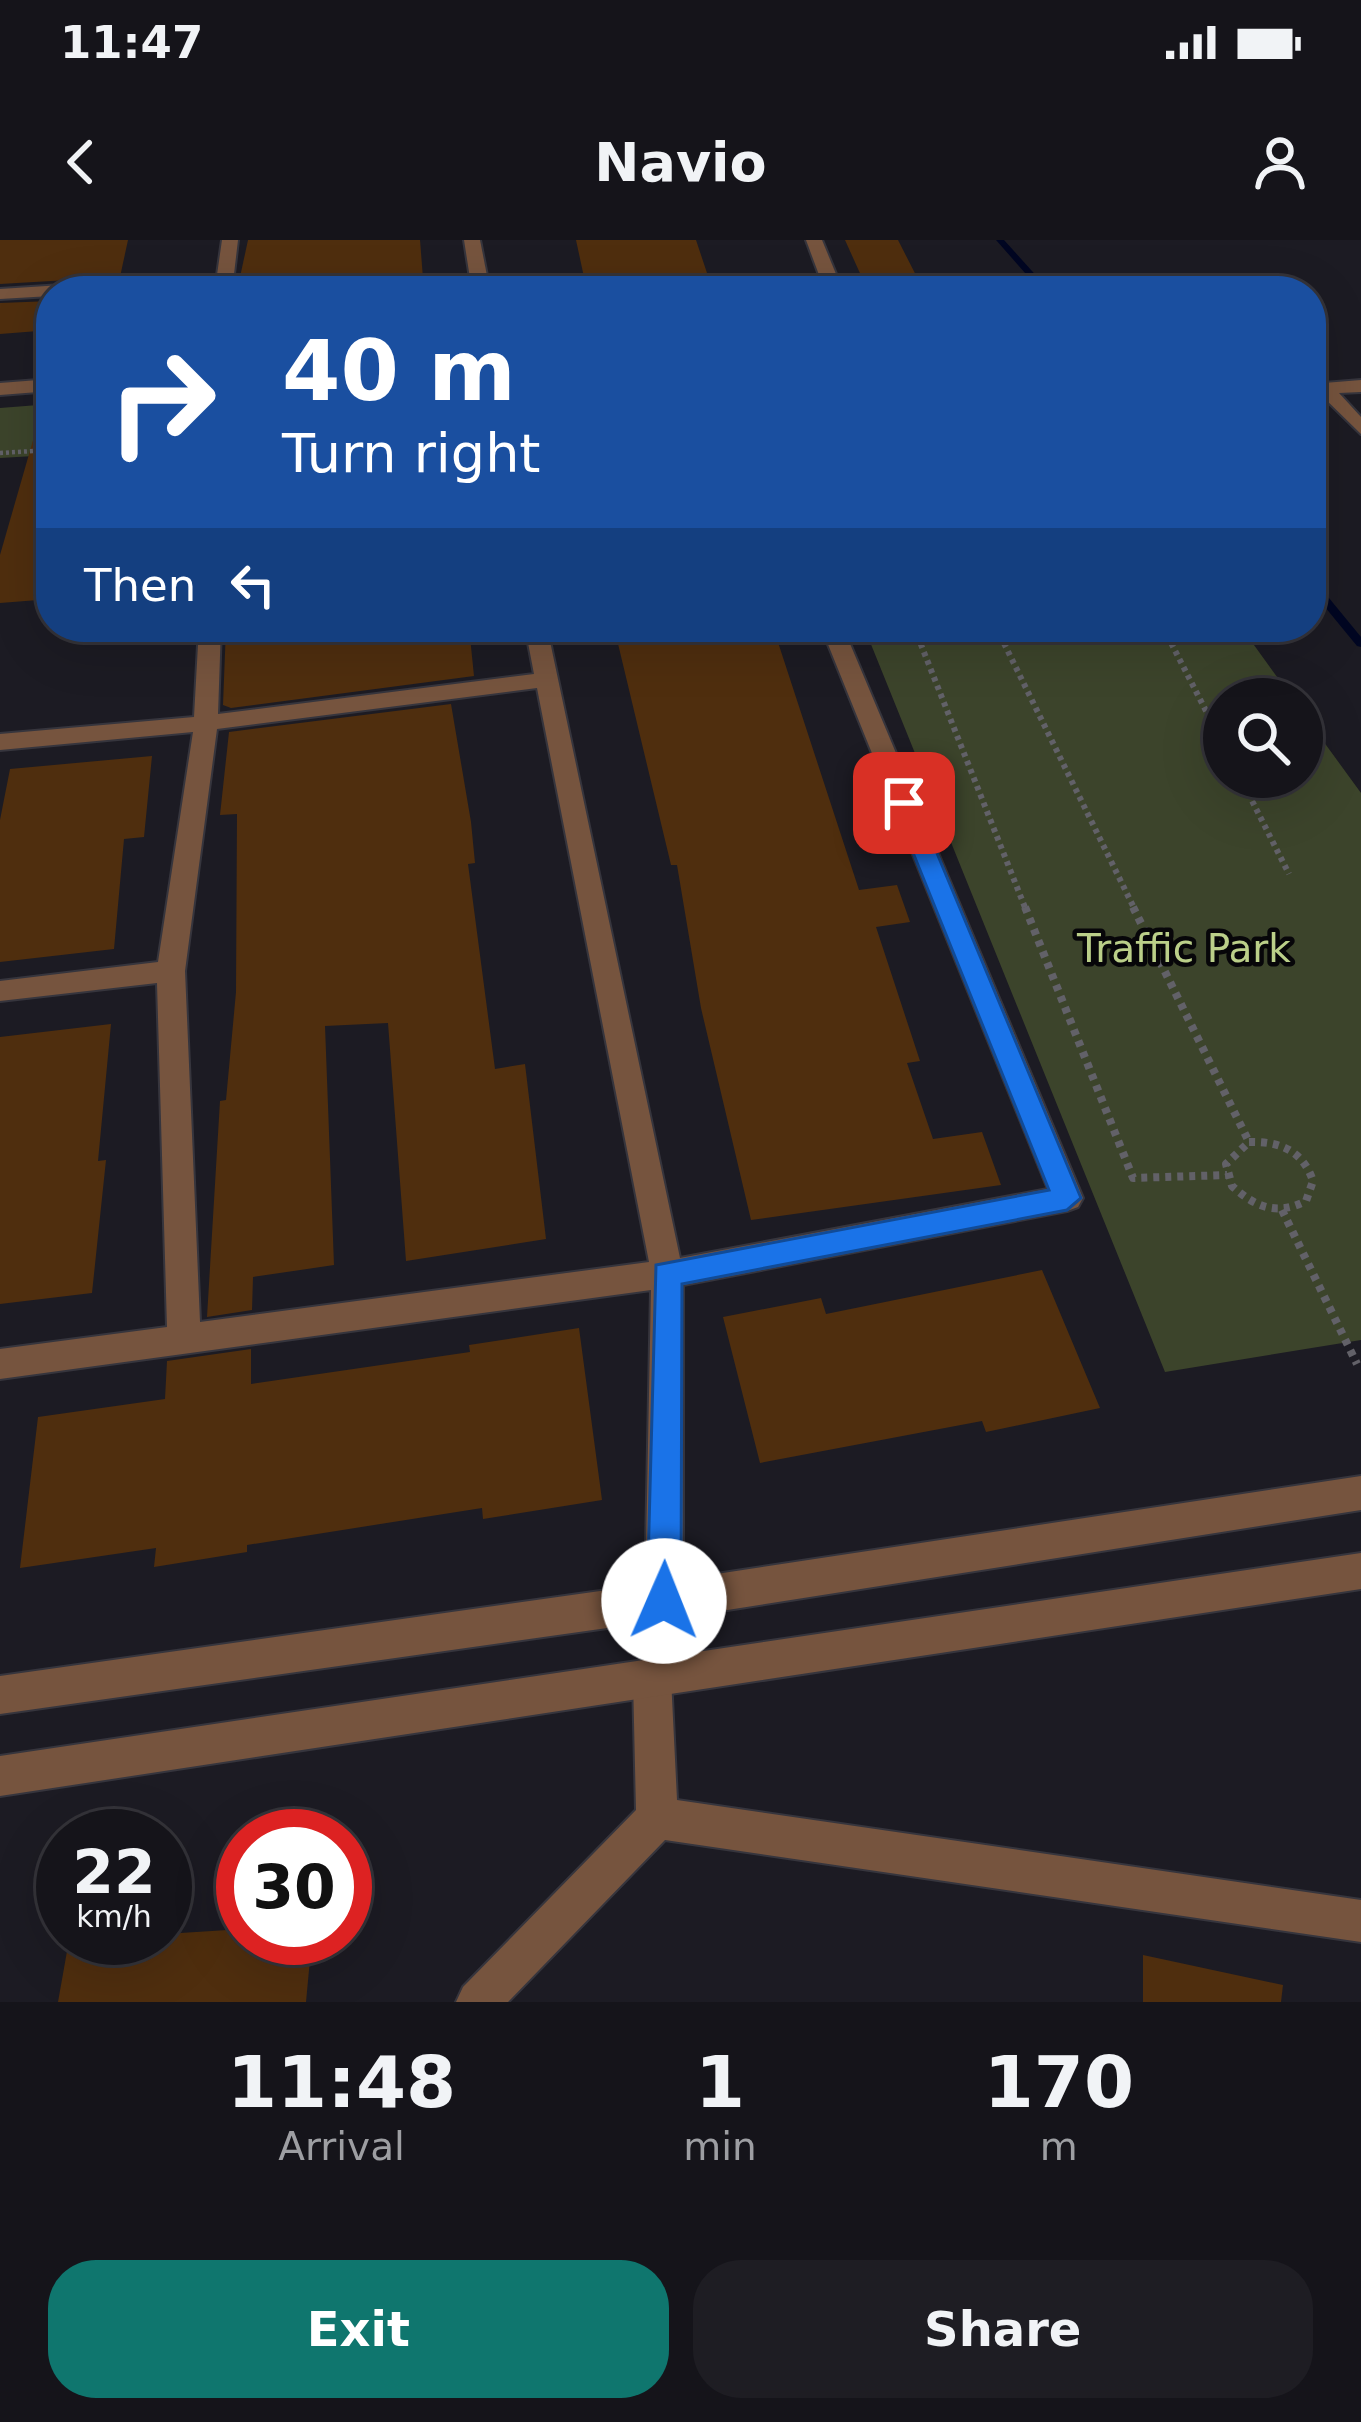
<!DOCTYPE html>
<style>
:root{--surface:#15141a;--page:#1e1d23;--text:#f1f3f6;--muted:#9d9ea2;--line:#343339;--accent:#0f766e}
body{margin:0;font-family:"DejaVu Sans",sans-serif;background:var(--page);color:var(--text);height:100vh;display:flex;flex-direction:column;font-size:45px;white-space:nowrap}
*{box-sizing:border-box;margin:0}
p{font-size:39px;color:var(--muted)}
.icon{flex:none;width:66px;height:66px;fill:none;stroke:currentColor;stroke-width:2;stroke-linecap:round;stroke-linejoin:round}
.map{position:relative;height:1762px;overflow:hidden}
.side{display:flex;flex-direction:column;background:var(--surface);flex:1}
.side>*{flex:none}
.hud{position:absolute;left:36px;top:36px;width:1290px;height:366px;border-radius:48px;box-shadow:0 12px 48px #0002,0 0 0 3px var(--line);background:#1a4fa0;color:#fff;overflow:hidden}
.controls{position:absolute;left:1203px;top:438px;display:grid;gap:24px}
.controls a{display:grid;place-items:center;width:120px;height:120px;border-radius:50%;background:var(--surface);box-shadow:0 12px 48px #0002,0 0 0 3px var(--line);font-size:60px}
.speed{position:absolute;left:36px;top:1569px;display:flex;gap:24px;font-size:60px;font-weight:700;text-align:center}
.speed>*{display:grid;place-content:center;width:156px;height:156px;border-radius:50%;background:var(--surface);box-shadow:0 12px 48px #0002,0 0 0 3px var(--line);line-height:1}
.speed small{font-size:30px;font-weight:400}
.speed .limit{border:18px solid #d22;background:#fff;color:#111}
.pin{position:absolute;display:grid;place-items:center;width:102px;height:102px;color:#fff;margin:-51px;border-radius:24px;box-shadow:0 6px 18px #0006}
.me{position:absolute;width:132px;margin:-66px;rotate:1deg;stroke-linejoin:round;filter:drop-shadow(0 0 9px #0008)}
.turn{display:flex;align-items:center;gap:42px;height:252px;padding:0 48px;font-size:54px}
.turn .icon{width:156px;height:156px;stroke-width:2.5}
.turn b{display:block;font-size:84px;line-height:102px}
.then{display:flex;align-items:center;height:114px;padding:0 48px;background:#0003;gap:24px;font-size:45px}
.eta{display:flex;justify-content:space-evenly;align-items:center;height:204px;text-align:center}
.eta b{font-size:72px;font-weight:800;line-height:84px}
.cta{display:flex;gap:24px;margin-top:auto;padding:24px 48px}
.cta a{flex:1;height:138px;border-radius:48px;background:var(--accent);color:#fff;font-size:48px;font-weight:800;line-height:138px;text-align:center}
.cta a+a{background:var(--page);color:var(--text)}
.status{display:flex;justify-content:space-between;align-items:center;height:84px;padding:0 60px;background:var(--surface);direction:ltr}
.status svg{height:33px;fill:currentColor}
header{display:flex;justify-content:space-between;align-items:center;height:156px;padding:0 48px;background:var(--surface);font-size:54px;font-weight:800}
.map>svg:first-child{display:block}
.green{fill:#3c442b}
.lines{fill:none;stroke-linecap:round;stroke-linejoin:round}
.stream{fill:#000622;fill-rule:evenodd}
.building{fill:#4f2e0e}
.minor-casing{stroke:#36353d;stroke-width:4}
.tertiary-casing{stroke:#36353d;stroke-width:4}
.path-far2{stroke:#626168;stroke-width:4.5;stroke-dasharray:3 3;stroke-linecap:butt}
.path-far1{stroke:#626168;stroke-width:6;stroke-dasharray:4.5 4.5;stroke-linecap:butt}
.path{stroke:#626168;stroke-width:8;stroke-dasharray:6 6;stroke-linecap:butt}
.minor{fill:#76543e;fill-rule:evenodd}
.tertiary{fill:#76543e;fill-rule:evenodd}
.route{fill:#1a73e8;stroke:#114b97;stroke-width:3}
.labels{text-anchor:middle;stroke-width:9;stroke-linejoin:round;paint-order:stroke}
.park-label{font-size:39px;fill:#bbcf89;stroke:#070609}
</style>
<div class="status"><b>11:47</b><svg viewBox="0 0 49 12"><path d="M0 12V9h3v3zM5 12V6h3v6zM10 12V3h3v9zM15 12V0h3v12zM26 1h20v11H26zM47 4h2v5h-2z"/></svg></div>
<header><svg class="icon" aria-label="back" viewBox="0 0 24 24"><path d="M15 5l-7 7 7 7"/></svg>Navio<svg class="icon" aria-label="person" viewBox="0 0 24 24"><circle cx="12" cy="8" r="4"/><path d="M4 21q1-7 8-7t8 7"/></svg></header>
<div class="map">
<svg width="1361" height="1762" viewBox="0 0 1361 1762">
<rect width="100%" height="100%" fill="#1c1b23"/>
<g class="green">
<path d="M51,164V215L0,218V168Z"/>
<path d="M864,387H1241L1293,459H1224V537H1302V472L1361,553V1100L1165,1132Z"/>
</g>
<g class="lines">
<g class="stream">
<path d="M996,0H1004L1050,51H1041Z"/>
<path d="M1311,340L1315,341L1361,397V407L1357,406L1311,350Z"/>
</g>
</g>
<g class="building">
<path d="M0,0H128L120,37L0,44Z"/>
<path d="M248,0H420L424,51H237Z"/>
<path d="M576,0H696L713,51H587Z"/>
<path d="M845,0H898L924,51H868Z"/>
<path d="M51,61V90L0,94V63Z"/>
<path d="M40,176L51,178V359L0,363V315Z"/>
<path d="M226,387H330V393L469,387L474,436L231,468L223,465Z"/>
<path d="M614,387H773L859,650L897,645L910,682L876,687L920,821L907,823L933,899L982,892L1001,945L751,980L701,768L677,625H671Z"/>
<path d="M451,464L471,582L475,623L468,624L495,829L525,824L546,999L406,1021L388,783L325,786L334,1025L253,1037L252,1070L207,1077L220,861L226,860L236,752L237,574L220,575L229,492Z"/>
<path d="M152,516L144,597L124,599L114,709L0,722V580L10,529Z"/>
<path d="M111,784L98,921L106,920L92,1053L0,1064V797Z"/>
<path d="M1042,1030L1100,1168L986,1192L982,1181L760,1223L723,1077L821,1058L826,1074Z"/>
<path d="M579,1088L602,1260L483,1279L482,1268L247,1305V1312L154,1327L156,1308L20,1328L38,1177L165,1159L167,1121L251,1109V1144L470,1112L469,1105Z"/>
<path d="M243,1689V1698H312L306,1762H58L69,1700L165,1698V1694Z"/>
<path d="M1143,1715L1283,1745L1281,1762H1143Z"/>
</g>
<g class="lines">
<defs>
<g id="minor">
<path d="M222,0H238L232,51H214L215,46L51,51V56L0,59V49L217,35Z"/>
<path d="M464,0H480L490,51H472Z"/>
<path d="M806,0H822L843,51H825Z"/>
<path d="M51,139V151L0,155V143Z"/>
<path d="M1361,140V152L1339,153L1361,177V194L1315,149L1324,143Z"/>
<path d="M199,387H221L218,474L534,434L525,387H547L680,1018L1048,949L821,387H843L1083,958L1078,967L1067,971L683,1045V1361L677,1374L664,1380L651,1374L645,1361L651,1050L0,1139V1109L167,1087L157,743L0,761V741L158,722L193,492L0,510V494L194,477ZM537,448L649,1022L200,1082L185,731L217,489Z"/>
<path d="M652,1419L666,1424L671,1438L677,1560L1361,1660V1702L665,1600L508,1762H456L463,1747L636,1570L633,1438L638,1424Z"/>
</g>
<g id="tertiary">
<path d="M1361,1236V1270L664,1380L0,1474V1436L664,1342Z"/>
<path d="M1361,1313V1349L0,1556V1516Z"/>
</g>
</defs>
<use href="#minor" class="minor-casing"/>
<use href="#tertiary" class="tertiary-casing"/>
<path class="path-far2" d="M0,213L51,210"/>
<g class="path-far1">
<path d="M914,387L1026,670"/>
<path d="M996,387L1135,670"/>
<path d="M1163,387L1224,506"/>
<path d="M1240,537L1289,634"/>
</g>
<g class="path">
<path d="M1025,667L1133,938L1227,935"/>
<path d="M1133,667L1249,902"/>
<path d="M1249,902C1280,901 1303,911 1313,941L1306,961C1277,976 1255,967 1232,946L1226,924Z"/>
<path d="M1282,970L1357,1124"/>
</g>
<use href="#minor" class="minor"/>
<use href="#tertiary" class="tertiary"/>
</g>
<path class="route" d="M904,555L916,563L1081,958L1067,970L682,1044L681,1361L676,1373L664,1378L652,1373L647,1361L656,1025L1049,950L893,563Z"/>
<g class="labels">
<g class="park-label">
<text x="1184" y="722">Traffic Park</text>
</g>
</g>
</svg>
<div class="controls">
<a><svg class="icon" aria-label="search" viewBox="0 0 24 24"><circle cx="10" cy="10" r="6"/><path d="M15 15l6 6"/></svg></a>
</div>
<div class="speed"><div>22<small>km/h</small></div><div class="limit">30</div></div>
<div class="pin" style="left:904px;top:563px;background:#d93025"><svg class="icon" aria-label="arrive" viewBox="0 0 24 24"><path d="M6 21V4h12l-3 4 3 4H6"/></svg></div>
<svg class="me" style="left:664px;top:1361px" viewBox="-20 -20 40 40"><circle r="19" fill="#fff"/><path d="M0-13L10 11 0 6-10 11z" fill="#1a73e8"/></svg>
<div class="hud">
<div class="turn"><svg class="icon" aria-label="right" viewBox="0 0 24 24"><path d="M7 20v-9h11M14 6l5 5-5 5"/></svg><div><b>40 m</b>Turn right</div></div>
<div class="then">Then<svg class="icon" aria-label="left" viewBox="0 0 24 24"><path d="M17 20v-9H6M10 6l-5 5 5 5"/></svg></div>
</div>
</div>
<section class="side">
<div class="eta">
<div><b>11:48</b><p>Arrival</p></div>
<div><b>1</b><p>min</p></div>
<div><b>170</b><p>m</p></div>
</div>
<div class="cta"><a>Exit</a><a>Share</a></div>
</section>
